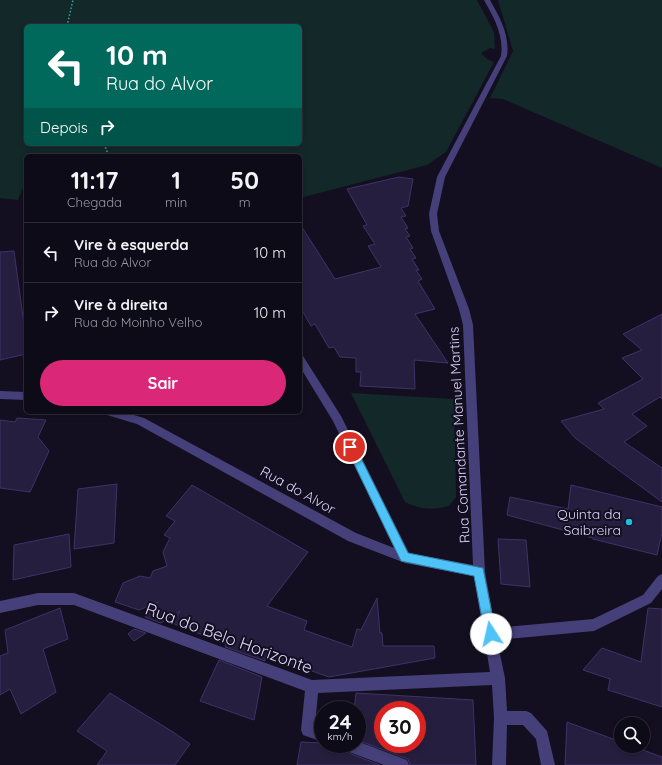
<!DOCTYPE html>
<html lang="pt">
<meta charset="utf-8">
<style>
:root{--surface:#0e0b18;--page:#171421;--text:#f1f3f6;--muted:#9b9ba2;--line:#2e2b37;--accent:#db2777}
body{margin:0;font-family:Quicksand,sans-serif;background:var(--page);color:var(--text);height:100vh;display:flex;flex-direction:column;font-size:15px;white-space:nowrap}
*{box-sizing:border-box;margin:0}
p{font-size:13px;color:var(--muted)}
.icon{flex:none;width:22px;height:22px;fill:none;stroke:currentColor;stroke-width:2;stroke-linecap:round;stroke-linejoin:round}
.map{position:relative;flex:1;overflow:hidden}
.drawer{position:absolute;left:24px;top:154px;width:278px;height:260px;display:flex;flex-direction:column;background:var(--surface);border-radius:6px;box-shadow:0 2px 6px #0003,0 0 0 1px var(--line)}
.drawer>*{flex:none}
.top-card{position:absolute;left:24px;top:24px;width:278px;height:122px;border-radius:6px;box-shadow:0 2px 6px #0003,0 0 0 1px var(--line);background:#00695c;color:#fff;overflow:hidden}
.buttons{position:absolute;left:614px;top:717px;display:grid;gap:8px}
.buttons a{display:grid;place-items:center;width:36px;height:36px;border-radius:50%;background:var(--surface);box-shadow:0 2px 6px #0003,0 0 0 1px var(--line);font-size:20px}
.speed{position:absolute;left:314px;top:701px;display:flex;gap:8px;font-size:20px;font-weight:700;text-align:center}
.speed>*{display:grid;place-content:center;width:52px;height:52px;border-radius:50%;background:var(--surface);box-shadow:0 2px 6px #0003,0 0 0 1px var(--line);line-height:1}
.speed small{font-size:10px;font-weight:400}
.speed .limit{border:6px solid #d22;background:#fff;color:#111}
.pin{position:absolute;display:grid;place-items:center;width:34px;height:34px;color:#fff;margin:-17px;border:2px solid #fff;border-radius:50%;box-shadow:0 1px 4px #0007}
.me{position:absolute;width:44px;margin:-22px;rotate:350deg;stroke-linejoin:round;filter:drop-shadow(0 0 3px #0008)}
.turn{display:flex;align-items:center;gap:14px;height:84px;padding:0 16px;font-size:18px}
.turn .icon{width:52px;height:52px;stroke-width:2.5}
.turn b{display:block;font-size:28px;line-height:34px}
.then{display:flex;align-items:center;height:38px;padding:0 16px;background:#0003;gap:8px;font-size:15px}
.eta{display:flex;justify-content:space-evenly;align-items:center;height:68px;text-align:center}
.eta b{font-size:24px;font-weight:700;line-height:28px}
.button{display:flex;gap:8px;margin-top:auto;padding:8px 16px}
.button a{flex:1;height:46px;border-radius:24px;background:var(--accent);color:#fff;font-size:16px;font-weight:700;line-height:46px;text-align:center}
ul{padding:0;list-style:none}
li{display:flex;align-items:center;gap:12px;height:60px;padding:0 16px;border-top:1px solid var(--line)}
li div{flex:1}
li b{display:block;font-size:15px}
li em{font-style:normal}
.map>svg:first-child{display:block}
.green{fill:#132829;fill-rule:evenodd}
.building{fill:#261e3e;stroke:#403268;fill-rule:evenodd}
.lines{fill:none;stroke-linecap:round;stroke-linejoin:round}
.path{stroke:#3ca5a5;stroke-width:1.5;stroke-dasharray:1.5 2;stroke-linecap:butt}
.minor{fill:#454079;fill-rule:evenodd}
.route{fill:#4fc3f7;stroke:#337fa1}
.poi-dot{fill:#1abfdf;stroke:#130f20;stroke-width:1.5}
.labels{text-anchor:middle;stroke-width:4;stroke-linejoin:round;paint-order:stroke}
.street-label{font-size:14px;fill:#dad3fa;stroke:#130f20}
.poi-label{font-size:14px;fill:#dad3fa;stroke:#130f20;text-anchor:end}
.near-street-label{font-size:17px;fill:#dad3fa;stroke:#130f20}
</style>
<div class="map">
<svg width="662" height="765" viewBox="0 0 662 765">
<rect width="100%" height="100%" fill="#130f20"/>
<g class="green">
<path d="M0,0H477L494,32L495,49L490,48L481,53L487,59L494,62L446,152L427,165L300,198V156H26V180L18,200L0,198ZM26,26H300V144H26Z"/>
<path d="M498,0H662V168L503,99L490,98L513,51Z"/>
<path d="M351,393L454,399L456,497L449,506C431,510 422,510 405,502Z"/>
</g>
<g class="building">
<path d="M399,177L413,179L408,206L401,208L406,216L401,217L408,228L405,229L410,236L406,237L413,248L410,249L416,258L412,259L419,270H416L422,279L418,281L435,309L415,314L448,363L414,360L415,389L360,386L361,372H356V358L340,357L334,347L329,348L315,324L311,326L300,307V224L335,279L381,267L368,246L375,244L363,226L367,225L347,189Z"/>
<path d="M14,251L26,339V354L0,360V252Z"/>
<path d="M662,314V399L660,397L632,414L647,426L624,442L662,468V502L575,438L561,421L604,409L598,403L643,379L622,358L642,350L623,334Z"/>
<path d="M17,418L46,420L38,437L49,451L30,492L0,488V420L15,422Z"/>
<path d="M117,484L114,543L74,549L78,489Z"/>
<path d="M192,485L308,552L267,606L307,621L304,630L352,647L357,629L361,630L377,598L380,633H382L383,646H434L435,658L329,677L266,655L265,661L225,647L226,644L172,623L180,611L161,623L145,617L158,602L139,610L115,602L123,583L140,576L150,578L153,571L167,566L163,552L170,538L164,535L175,521L166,516Z"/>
<path d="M571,485L662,507V533L657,555L593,539V538L507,515L510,497L568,509Z"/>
<path d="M69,534L71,567L13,580L14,545Z"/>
<path d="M498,539L526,540L530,587L501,584Z"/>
<path d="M60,608L68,639L43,649L56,692L21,714L10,689L0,695V656L8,653L5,630Z"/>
<path d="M648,608L662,609V707L608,690L610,679L583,670L602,648L641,662Z"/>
<path d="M134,629L146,633L134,641L128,634Z"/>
<path d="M219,660L262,677L254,720L200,701Z"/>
<path d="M110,693L173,732L190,744L175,765H97L107,751L77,731Z"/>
<path d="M356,693L473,700L476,765H410L408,759L357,740V710H354ZM383,710H417V744H383Z"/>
<path d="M567,722L621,742V746H632L662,757V765H565Z"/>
<path d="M301,742L323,743L380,765H297Z"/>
</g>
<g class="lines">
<g class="path">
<path d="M67,26L73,0"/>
<path d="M104,144L109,156"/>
</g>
<g class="minor">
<path d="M484,0H490C500,18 510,35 507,56L445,177L437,214L439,231L469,309L473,325L485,572L495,628L593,619L643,595L658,576L662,574V589L651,603L594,631L497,640L505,678L507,711H526L531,713L547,731L555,765H541L536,739L523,725H507L506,765H492L494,718L492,685L318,693L315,726L323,728V742L303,735L301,730L305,691L74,605H38L0,613V601L38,593H74L312,680L490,672L474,576L405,563L348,541L137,424L107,415L106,412H124L144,418L356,533L394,548L333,421L300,367V355L303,356L341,416L409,553L473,565L463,325L459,309L431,231L429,214L437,177L501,56C504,35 494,18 484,0Z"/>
<path d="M0,391L26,392V400L0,399Z"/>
<path d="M357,741L407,760L409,765H384L341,749L339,744H357Z"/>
</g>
</g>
<path class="route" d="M350,443L354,444L408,553L483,568L496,634L495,638L491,639L487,638L485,634L474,576L401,561L346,447L347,444Z"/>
<circle class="poi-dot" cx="629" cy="522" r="4"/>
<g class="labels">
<g class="street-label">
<text transform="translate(459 435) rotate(-93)" y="5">Rua Comandante Manuel Martins</text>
<text transform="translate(298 490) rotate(29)" y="5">Rua do Alvor</text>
</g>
<g class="poi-label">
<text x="621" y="519">Quinta da<tspan x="621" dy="16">Saibreira</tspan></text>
</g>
<g class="near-street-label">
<text transform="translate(229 638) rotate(20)" y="6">Rua do Belo Horizonte</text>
</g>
</g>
</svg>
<div class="buttons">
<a><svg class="icon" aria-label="search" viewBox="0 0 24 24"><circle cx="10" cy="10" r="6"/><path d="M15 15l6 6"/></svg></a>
</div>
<div class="speed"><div>24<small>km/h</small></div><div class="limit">30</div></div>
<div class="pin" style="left:350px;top:447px;background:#d93025"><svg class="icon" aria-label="arrive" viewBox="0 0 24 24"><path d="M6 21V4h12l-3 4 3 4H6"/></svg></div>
<svg class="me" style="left:491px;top:634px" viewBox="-20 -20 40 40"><circle r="19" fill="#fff"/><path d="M0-13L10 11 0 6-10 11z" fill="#4fc3f7"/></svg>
<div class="top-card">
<div class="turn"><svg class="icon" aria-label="left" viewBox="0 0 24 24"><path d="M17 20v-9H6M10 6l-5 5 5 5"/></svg><div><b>10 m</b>Rua do Alvor</div></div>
<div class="then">Depois<svg class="icon" aria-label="right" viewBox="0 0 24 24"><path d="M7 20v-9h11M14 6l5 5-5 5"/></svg></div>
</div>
<section class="drawer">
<div class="eta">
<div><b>11:17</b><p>Chegada</p></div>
<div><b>1</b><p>min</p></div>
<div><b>50</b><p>m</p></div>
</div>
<ul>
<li><svg class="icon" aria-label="left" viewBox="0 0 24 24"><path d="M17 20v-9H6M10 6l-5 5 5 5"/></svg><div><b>Vire à esquerda</b><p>Rua do Alvor</p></div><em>10 m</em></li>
<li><svg class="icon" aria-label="right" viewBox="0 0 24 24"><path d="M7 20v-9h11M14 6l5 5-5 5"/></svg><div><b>Vire à direita</b><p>Rua do Moinho Velho</p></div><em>10 m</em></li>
</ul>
<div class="button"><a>Sair</a></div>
</section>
</div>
